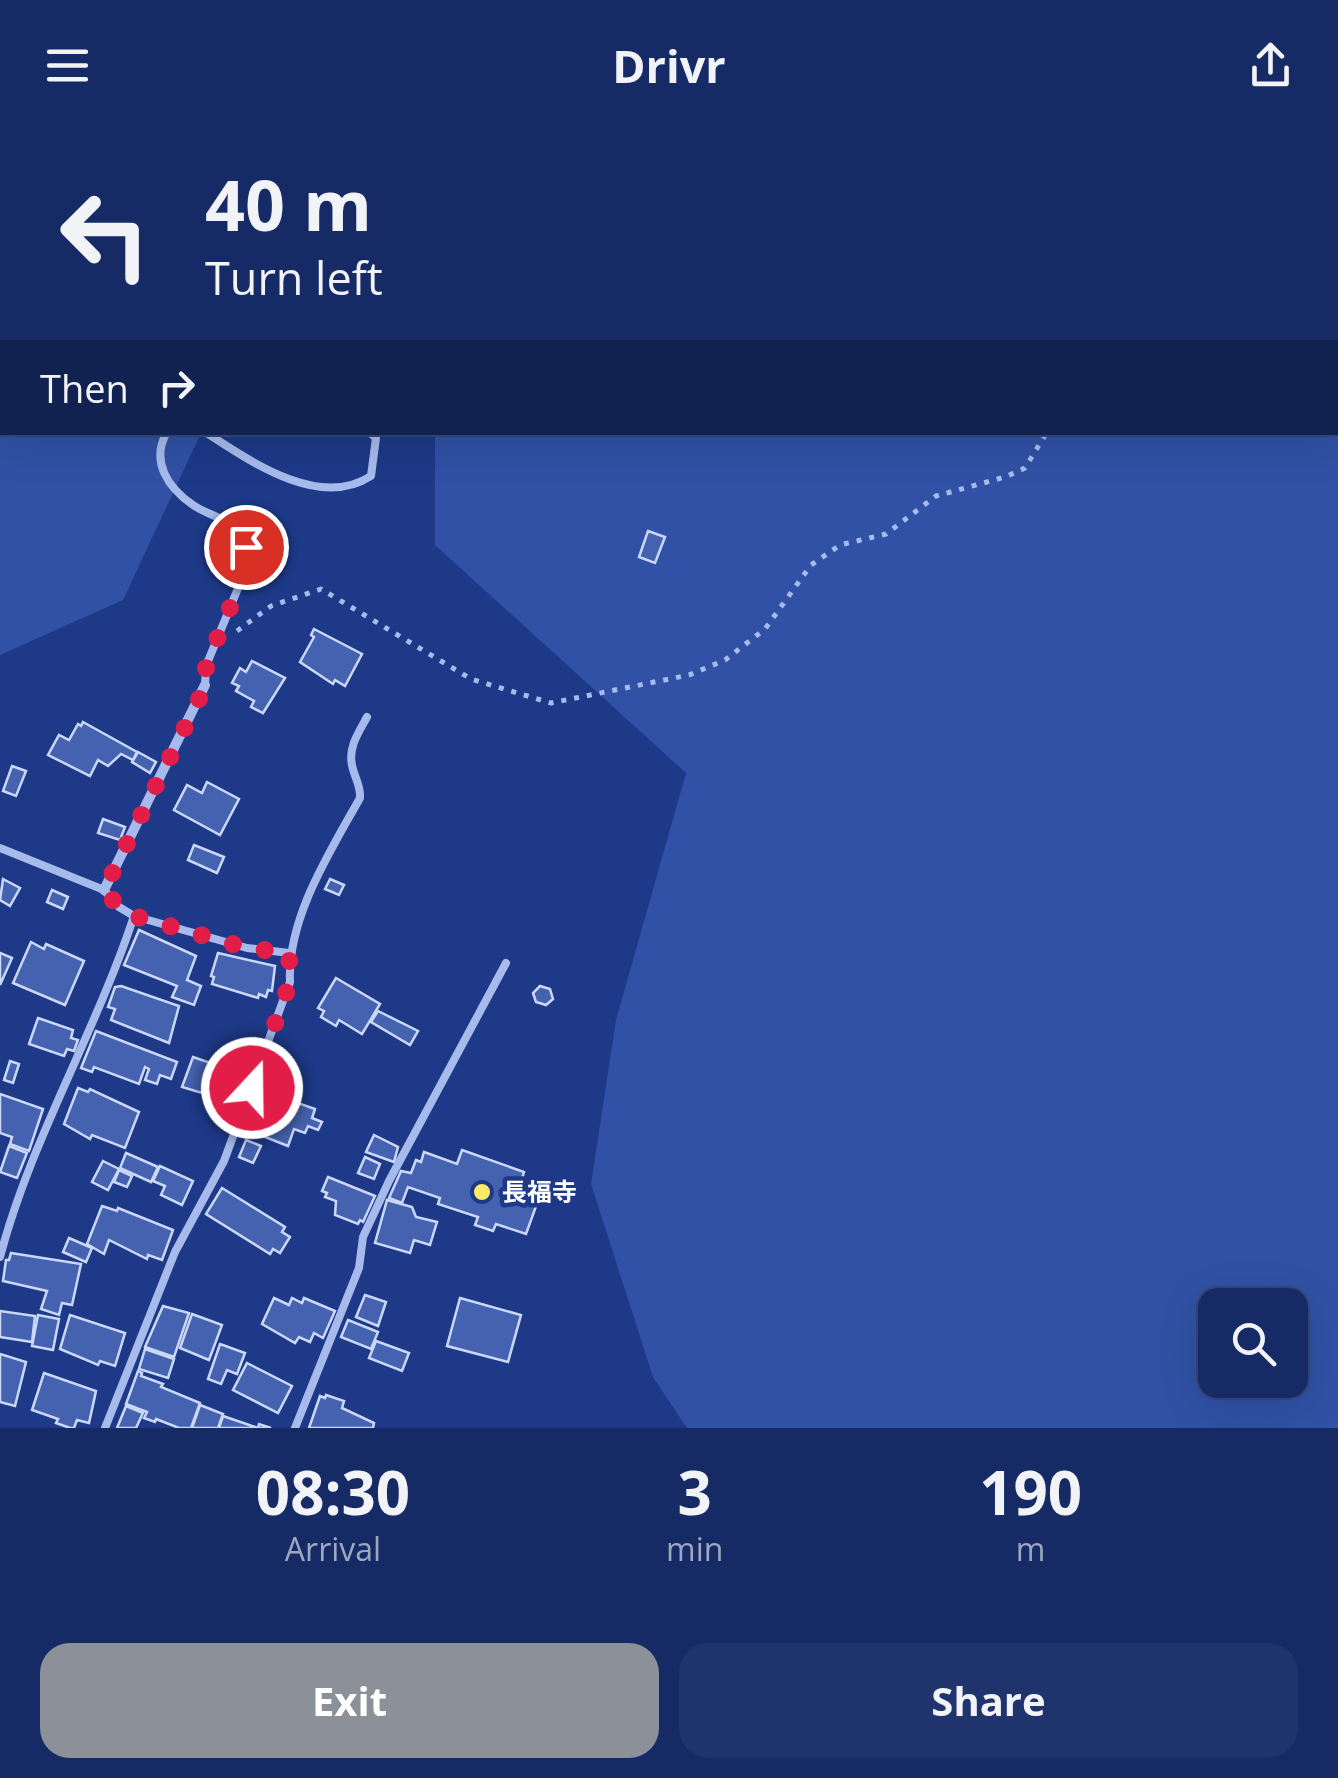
<!DOCTYPE html>
<meta charset="utf-8">
<style>
:root{--surface:#162b66;--page:#1f336c;--text:#f1f3f6;--muted:#9ea7bf;--line:#35477a;--accent:#8c9099}
body{margin:0;font-family:"Open Sans","Noto Sans JP",sans-serif;background:var(--page);color:var(--text);height:100vh;display:flex;flex-direction:column;font-size:38px;white-space:nowrap}
*{box-sizing:border-box;margin:0}
p{font-size:32px;color:var(--muted)}
.icon{flex:none;width:55px;height:55px;fill:none;stroke:currentColor;stroke-width:2;stroke-linecap:round;stroke-linejoin:round}
.map{position:relative;height:1298px;overflow:hidden}
.details{display:flex;flex-direction:column;background:var(--surface);flex:1}
.details>*{flex:none}
.top-card{position:absolute;left:0px;top:0px;width:1340px;height:305px;box-shadow:0 10px 40px #0002,0 0 0 2px var(--line);background:#162b66;color:var(--text);overflow:hidden}
.controls{position:absolute;left:1198px;top:1158px;display:grid;gap:20px}
.controls a{display:grid;place-items:center;width:110px;height:110px;border-radius:20px;background:var(--surface);box-shadow:0 10px 40px #0002,0 0 0 2px var(--line);font-size:50px}
.pin{position:absolute;display:grid;place-items:center;width:85px;height:85px;color:#fff;margin:-42px;border:5px solid #fff;border-radius:50%;box-shadow:0 2px 10px #0007}
.me{position:absolute;width:110px;margin:-55px;rotate:21deg;stroke-linejoin:round;filter:drop-shadow(0 0 8px #0008)}
.turn{display:flex;align-items:center;gap:35px;height:210px;padding:0 40px;font-size:45px}
.turn .icon{width:130px;height:130px;stroke-width:2.5}
.turn b{display:block;font-size:70px;line-height:85px}
.then{display:flex;align-items:center;height:95px;padding:0 40px;background:#0003;gap:20px;font-size:38px}
.eta{display:flex;justify-content:space-evenly;align-items:center;height:170px;text-align:center}
.eta b{font-size:60px;font-weight:700;line-height:70px}
.primary-button{display:flex;gap:20px;margin-top:auto;padding:20px 40px}
.primary-button a{flex:1;height:115px;border-radius:30px;background:var(--accent);color:#fff;font-size:40px;font-weight:700;line-height:115px;text-align:center}
.primary-button a+a{background:var(--page);color:var(--text)}
header{display:flex;justify-content:space-between;align-items:center;height:130px;padding:0 40px;background:var(--surface);font-size:45px;font-weight:700}
.map>svg:first-child{display:block}
.green{fill:#3051a5;fill-rule:evenodd}
.building{fill:#4562b0;stroke:#cbd8f8;stroke-width:2.5}
.lines{fill:none;stroke-linecap:round;stroke-linejoin:round}
.path{stroke:#a6baeb;stroke-width:5;stroke-dasharray:5 8;stroke-linecap:butt}
.lane{stroke:#a6baeb;stroke-width:8}
.street{stroke:#a6baeb;stroke-width:10}
.route{stroke:#e11d48;stroke-width:18;stroke-dasharray:0 32.4}
.poi-dot{fill:#fbea65;stroke:#1d3988;stroke-width:4}
.labels{text-anchor:middle;stroke-width:9;stroke-linejoin:round;paint-order:stroke}
.poi-label{font-size:25px;font-weight:bold;fill:#fff;stroke:#1d3988;text-anchor:start}
</style>
<header><svg class="icon" aria-label="menu" viewBox="0 0 24 24"><path d="M4 6h16M4 12h16M4 18h16"/></svg>Drivr<svg class="icon" aria-label="share" viewBox="0 0 24 24"><path d="M12 15V3M7 8l5-5 5 5M5 13v7h14v-7"/></svg></header>
<div class="map">
<svg width="1338" height="1298" viewBox="0 0 1338 1298">
<rect width="100%" height="100%" fill="#1d3988"/>
<path class="green" d="M0,0H1338V1298H687L653,1247L591,1054L616,890L686,643L435,415V303L1338,302V2H2V302L201,303L123,470L0,525ZM1215,1175H1290V1250H1215Z"/>
<g class="building">
<path d="M648,401L665,407L655,433L639,427Z"/>
<path d="M314,499L362,524L345,556L335,550L333,554L300,532L314,507L311,505Z"/>
<path d="M252,531L285,548L263,583L251,577L254,571L236,561L239,556L232,553L240,538L246,542Z"/>
<path d="M83,592L137,622L133,630L121,624L108,636L98,630L90,646L48,625L59,605L69,610L78,594L81,596Z"/>
<path d="M138,622L156,632L150,643L132,632Z"/>
<path d="M12,636L26,641L16,666L3,661Z"/>
<path d="M207,652L239,669L220,705L174,680L187,655L202,663Z"/>
<path d="M103,689L125,697L120,710L98,703Z"/>
<path d="M194,715L224,727L217,743L188,730Z"/>
<path d="M3,749L20,758L10,776L0,770Z"/>
<path d="M330,749L344,755L339,765L325,759Z"/>
<path d="M52,760L68,767L63,779L47,772Z"/>
<path d="M139,800L196,826L187,850L201,856L194,875L172,867L177,856L124,835Z"/>
<path d="M31,812L44,819L46,814L84,831L65,875L13,853Z"/>
<path d="M0,823L12,828L0,855Z"/>
<path d="M218,823L275,836L272,861L268,860L266,867L259,864L258,868L212,854L214,847L211,846Z"/>
<path d="M336,848L380,874L362,904L339,890L336,896L321,887L324,881L318,878Z"/>
<path d="M121,856L179,876L169,913L111,890L115,879L108,877L115,857Z"/>
<path d="M540,856L550,859L553,869L546,875L536,872L533,863Z"/>
<path d="M378,881L418,901L410,915L371,892Z"/>
<path d="M38,888L73,900L71,908L78,910L74,921L67,919L64,926L29,914Z"/>
<path d="M96,901L177,932L171,949L160,945L157,954L145,950L149,939L145,937L139,954L94,937L92,942L81,938Z"/>
<path d="M193,927L237,942L229,966L204,957L202,963L182,957Z"/>
<path d="M10,931L19,934L13,953L4,950Z"/>
<path d="M78,958L88,962L90,959L139,982L125,1018L92,1005L90,1009L64,994Z"/>
<path d="M261,960L315,979L312,988L322,992L318,1000L308,996L305,1003L294,999L288,1016L245,999Z"/>
<path d="M0,964L43,979L29,1021L10,1014L12,1007L0,1003Z"/>
<path d="M374,1005L398,1017L394,1032L366,1022Z"/>
<path d="M246,1010L261,1016L253,1033L239,1027Z"/>
<path d="M9,1016L27,1023L17,1048L0,1042Z"/>
<path d="M462,1020L524,1042L522,1049L543,1057L526,1104L496,1094L493,1101L475,1095L478,1087L438,1074L440,1068L408,1057L402,1073L389,1068L401,1041L411,1043L416,1030L421,1032L424,1022L457,1034Z"/>
<path d="M126,1023L158,1037L151,1052L120,1038Z"/>
<path d="M365,1027L380,1034L374,1049L358,1043Z"/>
<path d="M103,1031L119,1039L108,1060L92,1052Z"/>
<path d="M160,1036L193,1051L182,1075L161,1065L165,1056L153,1051Z"/>
<path d="M119,1040L132,1046L127,1057L114,1052Z"/>
<path d="M328,1047L375,1066L363,1092L360,1090L358,1094L335,1085L336,1071L325,1067L327,1063L322,1061Z"/>
<path d="M222,1058L285,1097L282,1102L290,1107L280,1123L273,1119L270,1124L206,1084Z"/>
<path d="M387,1070L412,1077L416,1087L437,1092L430,1115L414,1110L410,1123L375,1113Z"/>
<path d="M102,1076L117,1081L118,1078L173,1100L162,1130L148,1125L147,1129L109,1110L104,1124L87,1114Z"/>
<path d="M69,1108L92,1118L86,1132L63,1122Z"/>
<path d="M11,1123L81,1134L72,1175L62,1173L59,1185L41,1179L47,1161L3,1151L6,1130H9Z"/>
<path d="M365,1165L386,1172L378,1196L356,1187Z"/>
<path d="M274,1168L289,1175L292,1168L302,1173L304,1168L335,1181L323,1208L314,1203L310,1212L299,1207L295,1213L262,1194Z"/>
<path d="M460,1168L521,1185L508,1232L447,1216Z"/>
<path d="M163,1176L189,1183L174,1227L145,1217Z"/>
<path d="M0,1181L35,1186L32,1212L0,1207Z"/>
<path d="M192,1184L222,1195L209,1230L180,1218Z"/>
<path d="M38,1185L59,1189L53,1220L32,1216Z"/>
<path d="M70,1185L125,1203L115,1236L100,1231L98,1235L60,1219Z"/>
<path d="M348,1190L378,1202L371,1219L341,1207Z"/>
<path d="M376,1211L409,1223L402,1241L369,1228Z"/>
<path d="M220,1214L245,1223L237,1244L227,1240L221,1254L208,1249Z"/>
<path d="M145,1219L174,1229L168,1248L139,1239Z"/>
<path d="M0,1224L26,1232L15,1276L0,1272Z"/>
<path d="M247,1233L292,1256L278,1283L233,1260Z"/>
<path d="M138,1241L142,1243L141,1246L163,1254L161,1257L200,1273L191,1298H179L156,1289L155,1292L144,1288L147,1282L126,1274Z"/>
<path d="M44,1243L96,1261L89,1293L77,1290L74,1298H70L56,1293L58,1289L32,1280Z"/>
<path d="M326,1265L344,1271L342,1278L374,1293L373,1298H309L320,1266L325,1268Z"/>
<path d="M200,1275L223,1284L218,1298H192Z"/>
<path d="M126,1276L143,1283L136,1298H117Z"/>
<path d="M223,1286L258,1298L259,1294L271,1298H219Z"/>
</g>
<g class="lines">
<g class="path">
<path d="M1338,148V147"/>
<path d="M237,501L271,476L321,459L471,549L551,573L689,545L725,530L765,499L811,435L840,415L886,404L936,366L1005,347L1025,338L1047,302"/>
</g>
<g class="lane">
<path d="M0,243L2,242"/>
<path d="M167,302C150,331 168,358 193,375C207,385 230,389 241,403C247,411 247,424 248,434L206,536L205,555"/>
<path d="M205,302C250,331 319,380 371,346L376,308L369,302"/>
<path d="M0,718L104,760L119,777L134,786L247,818L289,823"/>
<path d="M0,1127C31,1009 96,902 134,786"/>
<path d="M105,1298L175,1122L224,1031L290,852C287,788 330,722 360,668C361,655 354,647 352,635C348,617 359,602 367,587"/>
<path d="M295,1298L359,1138L363,1107L389,1051L506,833"/>
</g>
<path class="street" d="M104,760L205,555"/>
</g>
<g class="lines">
<path class="route" d="M246,417L248,434L206,536V555L104,760L119,777L134,786L247,818L289,823L290,852L252,958"/>
</g>
<circle class="poi-dot" cx="482" cy="1062" r="10"/>
<g class="labels">
<g class="poi-label">
<text x="502" y="1071">長福寺</text>
</g>
</g>
</svg>
<div class="controls">
<a><svg class="icon" aria-label="search" viewBox="0 0 24 24"><circle cx="10" cy="10" r="6"/><path d="M15 15l6 6"/></svg></a>
</div>
<div class="pin" style="left:246px;top:417px;background:#d93025"><svg class="icon" aria-label="arrive" viewBox="0 0 24 24"><path d="M6 21V4h12l-3 4 3 4H6"/></svg></div>
<svg class="me" style="left:252px;top:958px" viewBox="-20 -20 40 40"><circle r="17" fill="#e11d48" stroke="#fff" stroke-width="3"/><path d="M0-11L8 9 0 5-8 9z" fill="#fff"/></svg>
<div class="top-card">
<div class="turn"><svg class="icon" aria-label="left" viewBox="0 0 24 24"><path d="M17 20v-9H6M10 6l-5 5 5 5"/></svg><div><b>40 m</b>Turn left</div></div>
<div class="then">Then<svg class="icon" aria-label="right" viewBox="0 0 24 24"><path d="M7 20v-9h11M14 6l5 5-5 5"/></svg></div>
</div>
</div>
<section class="details">
<div class="eta">
<div><b>08:30</b><p>Arrival</p></div>
<div><b>3</b><p>min</p></div>
<div><b>190</b><p>m</p></div>
</div>
<div class="primary-button"><a>Exit</a><a>Share</a></div>
</section>
